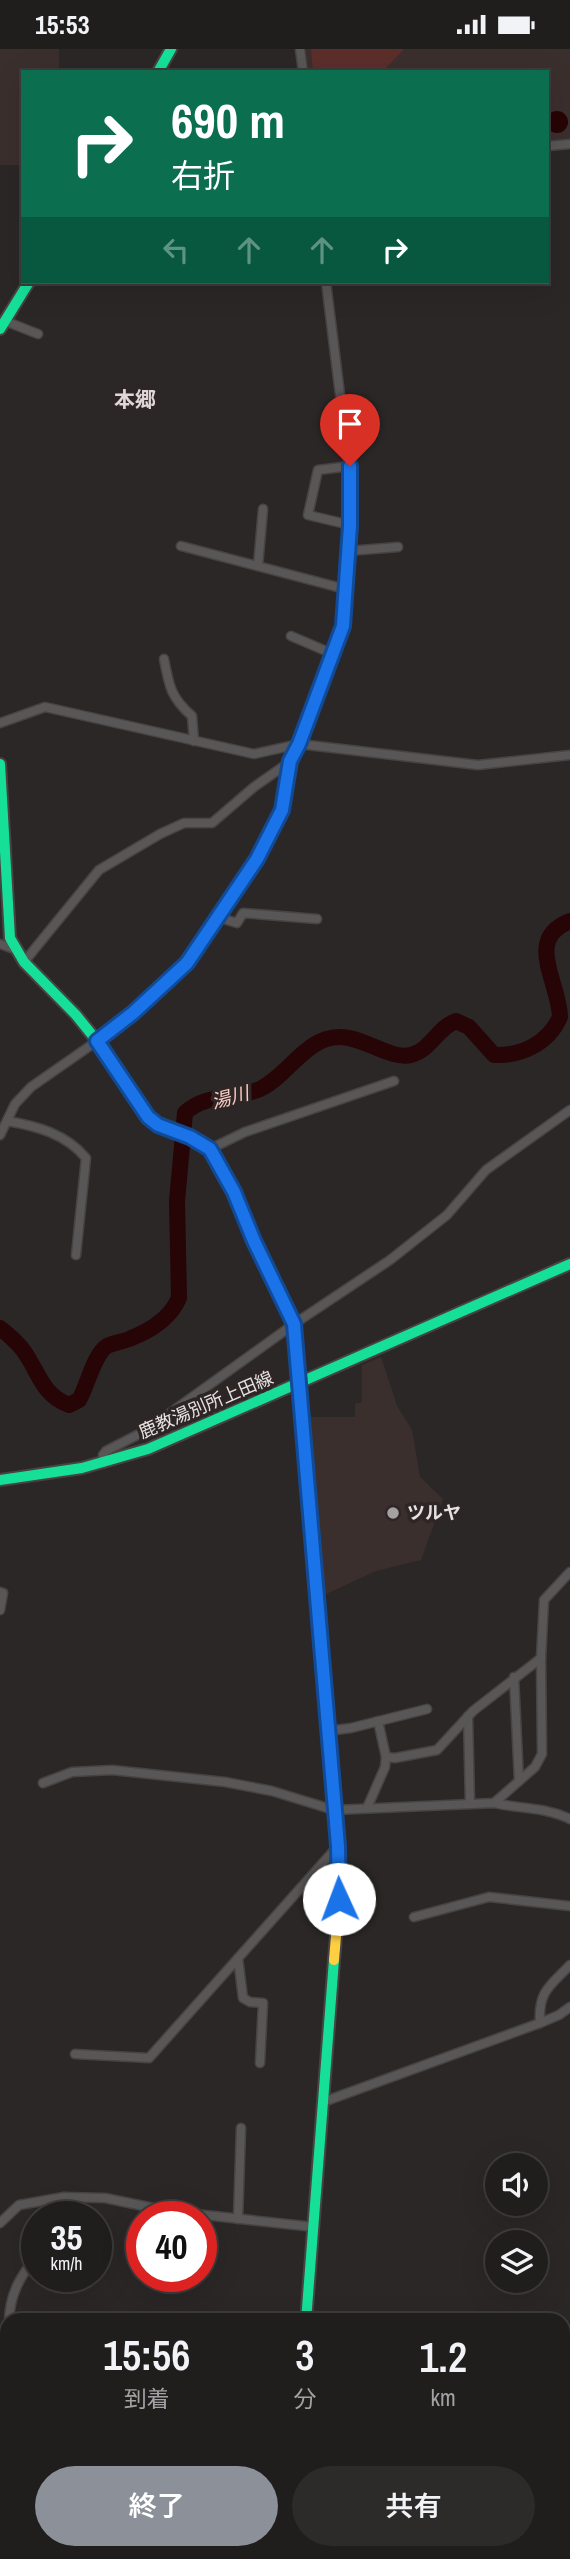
<!DOCTYPE html>
<html lang="ja">
<meta charset="utf-8">
<style>
:root{--surface:#201d1d;--page:#2d2a2a;--text:#f1f3f6;--muted:#a2a2a4;--line:#3d3b3b;--accent:#8c9099}
body{margin:0;font-family:"Archivo Narrow","Noto Sans JP",sans-serif;background:var(--page);color:var(--text);height:100vh;display:flex;flex-direction:column;font-size:26px;white-space:nowrap}
*{box-sizing:border-box;margin:0}
p{font-size:23px;color:var(--muted)}
.icon{flex:none;width:38px;height:38px;fill:none;stroke:currentColor;stroke-width:2;stroke-linecap:round;stroke-linejoin:round}
.map{position:relative;flex:1;overflow:hidden}
.panel{position:absolute;left:0px;top:2264px;width:570px;height:247px;display:flex;flex-direction:column;background:var(--surface);border-radius:21px 21px 0 0;box-shadow:0 7px 28px #0002,0 0 0 2px var(--line)}
.panel>*{flex:none}
.top-card{position:absolute;left:21px;top:21px;width:528px;height:214px;border-radius:0px;box-shadow:0 7px 28px #0002,0 0 0 2px var(--line);background:#0b6e4f;color:#fff;overflow:hidden}
.controls{position:absolute;left:485px;top:2104px;display:grid;gap:14px}
.controls a{display:grid;place-items:center;width:63px;height:63px;border-radius:50%;background:var(--surface);box-shadow:0 7px 28px #0002,0 0 0 2px var(--line);font-size:35px}
.speed{position:absolute;left:21px;top:2152px;display:flex;gap:14px;font-size:35px;font-weight:700;text-align:center}
.speed>*{display:grid;place-content:center;width:91px;height:91px;border-radius:50%;background:var(--surface);box-shadow:0 7px 28px #0002,0 0 0 2px var(--line);line-height:1}
.speed small{font-size:18px;font-weight:400}
.speed .limit{border:10px solid #d22;background:#fff;color:#111}
.pin{position:absolute;display:grid;place-items:center;width:60px;height:60px;color:#fff;margin:-72px -30px;border-radius:50% 50% 50% 0;rotate:-45deg;box-shadow:0 0 7px #0007}
.pin .icon{rotate:45deg}
.me{position:absolute;width:77px;margin:-38px;rotate:358deg;stroke-linejoin:round;filter:drop-shadow(0 0 5px #0008)}
.turn{display:flex;align-items:center;gap:24px;height:147px;padding:0 35px;font-size:32px}
.turn .icon{width:91px;height:91px;stroke-width:2.5}
.turn b{display:block;font-size:49px;line-height:60px}
.lanes{display:flex;align-items:center;height:66px;padding:0 35px;background:#0003;justify-content:center;gap:35px;direction:ltr}
.lanes .off{opacity:.35}
.eta{display:flex;justify-content:space-evenly;align-items:center;height:119px;text-align:center}
.eta b{font-size:42px;font-weight:600;line-height:49px}
.primary-button{display:flex;gap:14px;margin-top:auto;padding:14px 35px}
.primary-button a{flex:1;height:80px;border-radius:42px;background:var(--accent);color:#fff;font-size:28px;font-weight:600;line-height:80px;text-align:center}
.primary-button a+a{background:var(--page);color:var(--text)}
.status{display:flex;justify-content:space-between;align-items:center;height:49px;padding:0 35px;background:var(--surface);direction:ltr}
.status svg{height:19px;fill:currentColor}
.map>svg:first-child{display:block}
.built{fill:#3b2f2e}
.green{fill:#5b2e2a}
.water{fill:#270405}
.lines{fill:none;stroke-linecap:round;stroke-linejoin:round}
.river{stroke:#270405;stroke-width:16}
.street-casing{stroke:#464342;stroke-width:11}
.fast-casing{stroke:#464342;stroke-width:14}
.slow-casing{stroke:#464342;stroke-width:14}
.street{stroke:#585656;stroke-width:8}
.fast{stroke:#16e098;stroke-width:10}
.slow{stroke:#ffcf43;stroke-width:10}
.route-casing{stroke:#114b97;stroke-width:18}
.route{stroke:#1a73e8;stroke-width:12}
.poi-dot{fill:#a5a1a1;stroke:#2d2625;stroke-width:2.5}
.labels{text-anchor:middle;stroke-width:7;stroke-linejoin:round;paint-order:stroke}
.street-label{font-size:18px;fill:#e7e2e2;stroke:#2d2625}
.poi-label{font-size:18px;font-weight:bold;fill:#e7e2e2;stroke:#2d2625;text-anchor:start}
.water-label{font-size:19px;font-style:italic;fill:#fbcac4;stroke:#2d2625}
.quarter-label{font-size:21px;font-weight:bold;fill:#dfd6d5;stroke:#2d2625}
</style>
<div class="status"><b>15:53</b><svg viewBox="0 0 49 12"><path d="M0 12V9h3v3zM5 12V6h3v6zM10 12V3h3v9zM15 12V0h3v12zM26 1h20v11H26zM47 4h2v5h-2z"/></svg></div>
<div class="map">
<svg width="570" height="2510" viewBox="0 0 570 2510">
<rect width="100%" height="100%" fill="#2b2727"/>
<g class="built">
<path d="M0,0H59V23H23V116H0Z"/>
<path d="M306,0H570V91L548,92V23H308Z"/>
<path d="M381,1308L397,1357L412,1381L420,1428L443,1450L421,1511L376,1522L322,1547L307,1368H355V1355L362,1353V1316Z"/>
</g>
<path class="green" d="M311,0H404L382,23H313Z"/>
<circle class="water" cx="557" cy="73" r="11"/>
<g class="lines">
<path class="river" d="M0,1279C10,1287 21,1296 27,1307C40,1327 44,1347 69,1356L79,1351C87,1338 94,1305 107,1297C113,1294 122,1293 129,1290C150,1282 170,1270 179,1249L177,1152L185,1064C205,1044 236,1051 260,1040C288,1027 306,988 339,988C362,987 390,1011 411,1006C431,1001 437,979 456,972L469,978L494,1006C521,1007 548,995 560,968C559,932 524,890 570,872"/>
<defs>
<g id="street">
<path d="M300,0L303,23"/>
<path d="M548,97L570,95"/>
<path d="M5,272L38,285"/>
<path d="M350,417L318,421L308,466L350,476"/>
<path d="M181,497L345,540"/>
<path d="M348,502L398,498"/>
<path d="M258,517L263,460"/>
<path d="M291,587L333,605"/>
<path d="M164,610C169,637 171,649 192,667L194,692"/>
<path d="M0,674L45,658L254,705L299,695L478,716L570,706"/>
<path d="M217,868L237,874L243,864L317,870"/>
<path d="M0,895L17,901"/>
<path d="M24,913L99,821L160,785L184,774H212L254,738L291,712"/>
<path d="M7,1072C37,1077 66,1085 86,1109L76,1206"/>
<path d="M0,1086L15,1055L31,1038L97,992L187,914L256,810L282,761L291,712L343,577L351,434L326,233"/>
<path d="M210,1100L245,1083L394,1032"/>
<path d="M104,1414L103,1406L106,1402L145,1382L294,1275L390,1211L447,1166L486,1121L570,1061"/>
<path d="M0,1543L3,1544L0,1561"/>
<path d="M514,1628L519,1732"/>
<path d="M468,1667L470,1755"/>
<path d="M378,1672L386,1708"/>
<path d="M328,1682L351,1679L427,1660"/>
<path d="M43,1734L72,1723L112,1721L225,1733L272,1742L334,1761L494,1754C520,1760 546,1758 570,1770"/>
<path d="M494,1754L535,1718L542,1705L541,1609L544,1551L570,1523"/>
<path d="M367,1759L385,1718L386,1708L395,1709L437,1701L473,1662L541,1609"/>
<path d="M414,1868L489,1848L570,1857"/>
<path d="M238,1909L243,1949L250,1953L263,1954L260,2014"/>
<path d="M540,1974C538,1942 550,1937 570,1916"/>
<path d="M75,2005L149,2009L338,1797"/>
<path d="M323,2053L540,1974L559,1966L570,1958"/>
<path d="M63,2168L64,2148"/>
<path d="M238,2170L241,2079"/>
<path d="M0,2174L19,2156L64,2148L105,2149L168,2162L314,2178"/>
<path d="M9,2272C10,2245 20,2227 37,2207"/>
<path d="M0,2403H3L7,2311"/>
<path d="M450,2504L460,2510"/>
<path d="M286,2510L287,2504"/>
</g>
<g id="fast">
<path d="M158,23L171,0"/>
<path d="M0,280L29,233"/>
<path d="M0,715L10,889L24,913L76,966L97,992L147,1068L210,1100L234,1143L254,1192L294,1275L319,1576"/>
<path d="M0,1431L82,1419L148,1400L570,1215"/>
<path d="M306,2272L334,1911"/>
</g>
<path id="slow" d="M319,1576L338,1797L339,1851L334,1911"/>
</defs>
<use href="#street" class="street-casing"/>
<use href="#fast" class="fast-casing"/>
<use href="#slow" class="slow-casing"/>
<use href="#street" class="street"/>
<use href="#fast" class="fast"/>
<use href="#slow" class="slow"/>
</g>
<g class="lines">
<defs>
<path id="route" d="M339,1850L338,1797L294,1275L254,1192L234,1143L210,1100L190,1088L158,1076L148,1068L97,992L133,964L187,914L257,810L282,761L290,712L299,695L343,577L350,477V417"/>
</defs>
<use href="#route" class="route-casing"/>
<use href="#route" class="route"/>
</g>
<circle class="poi-dot" cx="393" cy="1464" r="7"/>
<g class="labels">
<g class="street-label">
<text transform="translate(206 1356) rotate(-23)" y="6">鹿教湯別所上田線</text>
</g>
<g class="poi-label">
<text x="407" y="1470">ツルヤ</text>
</g>
<g class="water-label">
<text transform="translate(230 1048) rotate(-15)" y="7">湯川</text>
</g>
<g class="quarter-label">
<text x="135" y="358">本郷</text>
</g>
</g>
</svg>
<div class="controls">
<a><svg class="icon" aria-label="sound" viewBox="0 0 24 24"><path d="M4 9h4l5-4v14l-5-4H4zM17 9q2 3 0 6"/></svg></a>
<a><svg class="icon" aria-label="layers" viewBox="0 0 24 24"><path d="M12 4l9 5-9 5-9-5zM3 14l9 5 9-5"/></svg></a>
</div>
<div class="speed"><div>35<small>km/h</small></div><div class="limit">40</div></div>
<div class="pin" style="left:350px;top:417px;background:#d93025"><svg class="icon" aria-label="arrive" viewBox="0 0 24 24"><path d="M6 21V4h12l-3 4 3 4H6"/></svg></div>
<svg class="me" style="left:339px;top:1850px" viewBox="-20 -20 40 40"><circle r="19" fill="#fff"/><path d="M0-13L10 11 0 6-10 11z" fill="#1a73e8"/></svg>
<div class="top-card">
<div class="turn"><svg class="icon" aria-label="right" viewBox="0 0 24 24"><path d="M7 20v-9h11M14 6l5 5-5 5"/></svg><div><b>690 m</b>右折</div></div>
<div class="lanes"><svg class="icon off" aria-label="left" viewBox="0 0 24 24"><path d="M17 20v-9H6M10 6l-5 5 5 5"/></svg><svg class="icon off" aria-label="ahead" viewBox="0 0 24 24"><path d="M12 20V5M6 11l6-6 6 6"/></svg><svg class="icon off" aria-label="ahead" viewBox="0 0 24 24"><path d="M12 20V5M6 11l6-6 6 6"/></svg><svg class="icon" aria-label="right" viewBox="0 0 24 24"><path d="M7 20v-9h11M14 6l5 5-5 5"/></svg></div>
</div>
<section class="panel">
<div class="eta">
<div><b>15:56</b><p>到着</p></div>
<div><b>3</b><p>分</p></div>
<div><b>1.2</b><p>km</p></div>
</div>
<div class="primary-button"><a>終了</a><a>共有</a></div>
</section>
</div>
